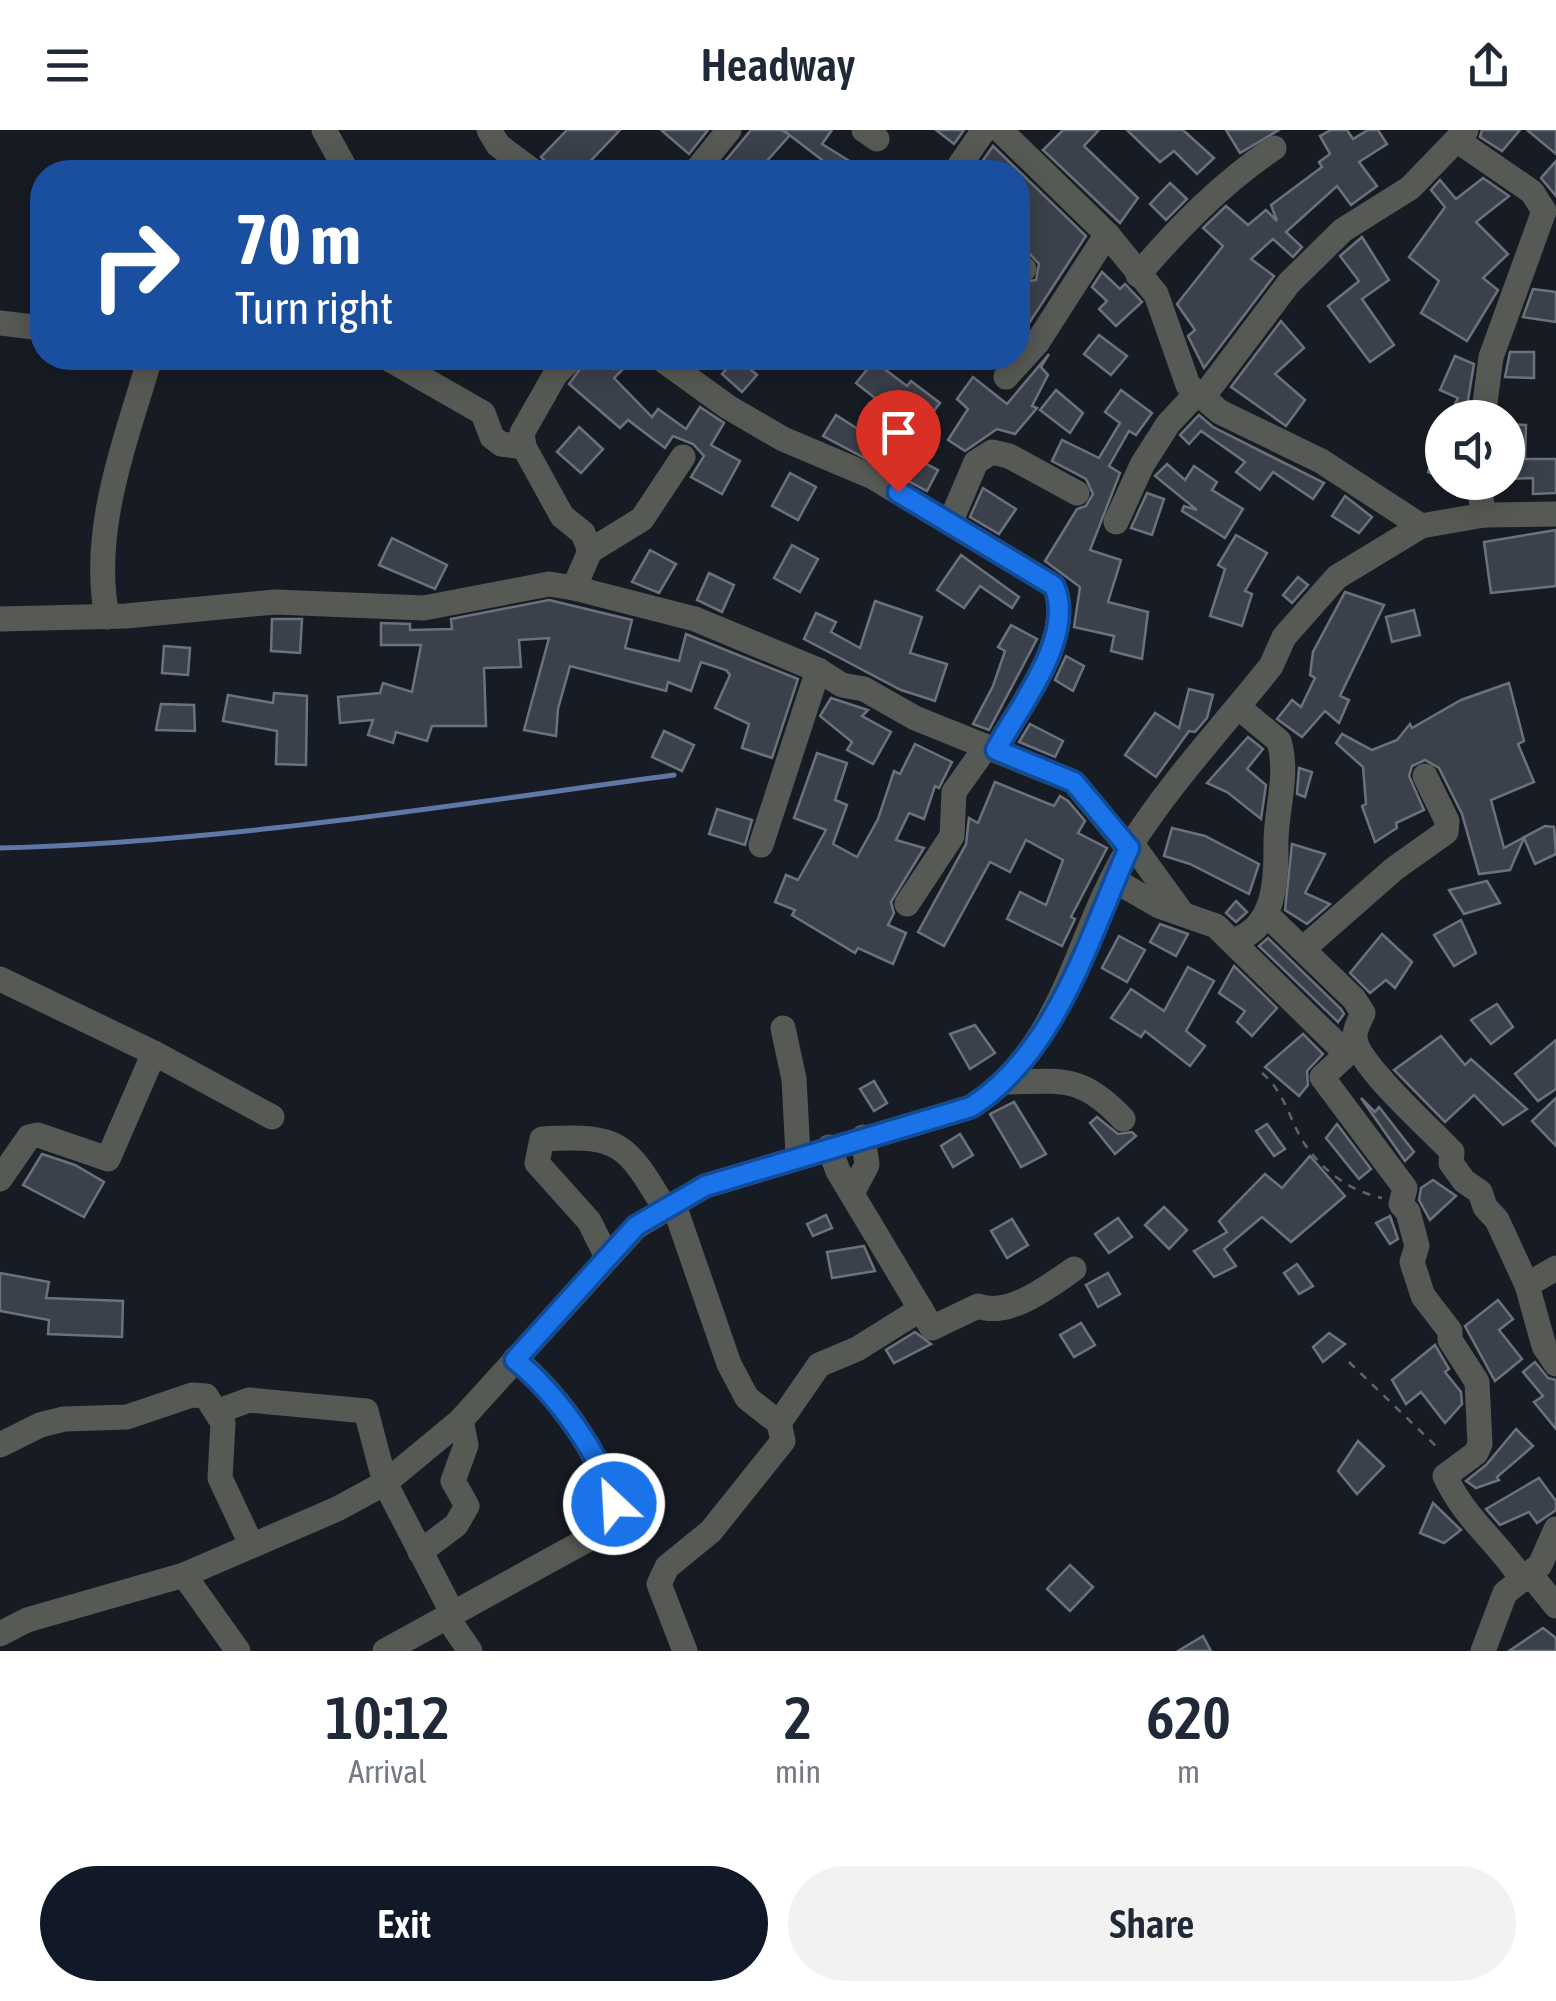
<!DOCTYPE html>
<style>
:root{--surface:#fff;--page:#f2f2f3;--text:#1f2937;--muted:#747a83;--accent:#111827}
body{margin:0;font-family:"Asap Condensed",sans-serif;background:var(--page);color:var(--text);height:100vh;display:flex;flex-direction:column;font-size:38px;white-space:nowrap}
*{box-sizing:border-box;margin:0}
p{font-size:32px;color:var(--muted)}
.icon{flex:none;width:55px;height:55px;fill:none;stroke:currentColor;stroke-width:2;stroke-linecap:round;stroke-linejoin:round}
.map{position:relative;height:1521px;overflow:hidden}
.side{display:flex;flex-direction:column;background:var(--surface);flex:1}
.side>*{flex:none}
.hud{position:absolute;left:30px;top:30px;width:1000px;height:210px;border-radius:40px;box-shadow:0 5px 25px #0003;background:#1a4fa0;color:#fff;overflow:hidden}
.controls{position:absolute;left:1425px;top:270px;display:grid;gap:20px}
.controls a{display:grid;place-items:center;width:100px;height:100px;border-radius:50%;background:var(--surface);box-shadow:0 5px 25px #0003;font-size:50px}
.pin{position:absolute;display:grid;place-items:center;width:85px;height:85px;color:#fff;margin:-102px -42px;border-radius:50% 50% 50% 0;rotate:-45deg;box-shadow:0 0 10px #0007}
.pin .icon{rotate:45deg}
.me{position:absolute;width:110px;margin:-55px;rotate:335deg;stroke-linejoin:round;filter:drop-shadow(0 0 8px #0008)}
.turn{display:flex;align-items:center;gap:35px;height:210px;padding:0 40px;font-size:45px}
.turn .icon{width:130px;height:130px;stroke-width:2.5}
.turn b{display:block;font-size:70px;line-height:85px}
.eta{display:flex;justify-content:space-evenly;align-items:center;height:170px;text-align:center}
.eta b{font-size:60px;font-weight:600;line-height:70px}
.button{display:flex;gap:20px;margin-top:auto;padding:20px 40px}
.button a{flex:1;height:115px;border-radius:60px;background:var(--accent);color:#fff;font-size:40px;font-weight:600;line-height:115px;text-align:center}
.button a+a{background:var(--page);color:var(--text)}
header{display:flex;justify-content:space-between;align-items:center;height:130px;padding:0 40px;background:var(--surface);font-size:45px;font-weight:600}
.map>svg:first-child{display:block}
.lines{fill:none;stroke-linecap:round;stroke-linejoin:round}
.stream{stroke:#5e77a4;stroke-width:5}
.building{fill:#3b414b;stroke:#6c727d;stroke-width:2.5}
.path{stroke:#60656c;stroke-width:2.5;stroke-dasharray:8 8;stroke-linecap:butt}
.minor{stroke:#575954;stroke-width:25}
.route-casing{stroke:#114b97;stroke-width:25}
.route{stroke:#1a73e8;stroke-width:18}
</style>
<header><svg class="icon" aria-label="menu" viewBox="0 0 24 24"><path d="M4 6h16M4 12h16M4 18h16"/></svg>Headway<svg class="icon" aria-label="share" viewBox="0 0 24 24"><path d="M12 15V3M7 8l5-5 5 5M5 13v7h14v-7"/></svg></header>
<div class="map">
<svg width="1556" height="1521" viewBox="0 0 1556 1521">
<rect width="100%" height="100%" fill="#171c24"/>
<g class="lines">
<path class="stream" d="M0,718C226,712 451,675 674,645"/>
</g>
<g class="building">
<path d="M567,0H620L580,42H556L541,27Z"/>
<path d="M661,0H708L689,24Z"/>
<path d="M751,0H781L790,5L766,32L780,42H716Z"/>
<path d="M783,0H832L822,14L867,42H814L822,30Z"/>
<path d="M936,0H964L954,14Z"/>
<path d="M1063,0H1099L1084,16L1138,68L1120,93L1043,20Z"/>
<path d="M1127,0H1183L1214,28L1197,44L1174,21L1160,32Z"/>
<path d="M1226,0H1279L1240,23Z"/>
<path d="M1331,0H1347L1353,9L1368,0H1378L1387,14L1359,32L1377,56L1351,75L1337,56L1286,102L1302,117L1293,127L1273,109L1251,129L1274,146L1204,238L1188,206L1195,200L1177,174L1223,116L1203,98L1226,76L1248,95L1266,80L1277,91L1271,75L1322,37L1319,32L1330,24L1320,6Z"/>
<path d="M1482,0H1520L1502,21L1480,7Z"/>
<path d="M1527,0H1556V24Z"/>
<path d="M993,16L1086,106L1018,210V153L1036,150L1039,134L1028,122L1018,118V90L1027,80L1018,71V42H987L979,36Z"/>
<path d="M1556,31V66L1541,48Z"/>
<path d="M1483,48L1509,66L1476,92L1508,124L1483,148L1498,160L1467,211L1421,183L1439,151L1409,127L1445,77L1431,60L1440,50L1456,69Z"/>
<path d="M1170,53L1187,69L1166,90L1150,74Z"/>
<path d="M1362,107L1389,150L1362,169L1394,215L1370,232L1328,176L1359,151L1340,126Z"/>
<path d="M1102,142L1120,159L1125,154L1142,172L1116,196L1099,179L1107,171L1092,157Z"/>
<path d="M1533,159L1556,162V192L1523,187Z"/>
<path d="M1281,191L1304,218L1275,244L1305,270L1286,296L1231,257Z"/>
<path d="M1099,205L1127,226L1111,245L1084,224Z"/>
<path d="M1510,222H1534V248L1505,247Z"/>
<path d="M1049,224L1041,237L1048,245L1032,276L1037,278L1015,304L997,299L965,321L948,310L968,279L957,269L973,247L1007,274Z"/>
<path d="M1455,226L1474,234L1465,288H1448L1458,268L1440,260Z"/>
<path d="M588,228H634L614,248L652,287L658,279L686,299L700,277L724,293L711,315L740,331L722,364L691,347L704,326L693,314L673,306L665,318L628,290L620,298L569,254Z"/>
<path d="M737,228L757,245L742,262L722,244Z"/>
<path d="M874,231L907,256L911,251L940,273L923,295L890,270L885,276L856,253Z"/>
<path d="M1056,260L1083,283L1070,303L1040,280Z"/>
<path d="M1121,260L1152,283L1136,305L1129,301L1109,336L1120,343L1090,420L1121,430L1108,472L1148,482L1142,529L1111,521L1114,506L1074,497L1080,457L1045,431L1077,379L1086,376L1093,364L1086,349L1052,331L1062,310L1099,328L1120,293L1105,282Z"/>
<path d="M836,285L869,306L876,294L901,308L896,318L938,340L927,361L823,306Z"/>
<path d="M1199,285L1213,297L1324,353L1313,369L1273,342L1260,360L1236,342L1245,332L1201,301L1189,314L1180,305Z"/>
<path d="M1508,294L1526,295L1525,329H1556V363L1533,364V348L1508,349Z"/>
<path d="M579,297L603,319L581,343L557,322Z"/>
<path d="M1441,306H1442V348L1428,342Z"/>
<path d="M1167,334L1185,350L1194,336L1217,352L1212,360L1243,379L1225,408L1182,381L1184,376L1197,380L1155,346Z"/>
<path d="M790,343L816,357L798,390L772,376Z"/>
<path d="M983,358L1016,379L999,404L970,387Z"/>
<path d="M1147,363L1164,369L1152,405L1131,398Z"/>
<path d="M1345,366L1372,387L1359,403L1332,386Z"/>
<path d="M1556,400V456L1491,463L1484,412Z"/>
<path d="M1236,405L1267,423L1245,461L1252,464L1242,496L1210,486L1225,439L1218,435Z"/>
<path d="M392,408L447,435L435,459L379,435Z"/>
<path d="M792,415L818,429L800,462L774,448Z"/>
<path d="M650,420L676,434L659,463L632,452Z"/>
<path d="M961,425L1019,467L1012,478L980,456L964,478L937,460Z"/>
<path d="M709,443L734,455L722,482L697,470Z"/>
<path d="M1298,447L1308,455L1292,473L1283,465Z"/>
<path d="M1345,462L1384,475L1340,566L1349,570L1339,593L1325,581L1302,607L1277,589L1292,570L1301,577L1315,548L1310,545L1313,522Z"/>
<path d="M549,470L632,490L625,518L679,531L686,504L798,549L772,628L742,618L749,594L715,578L730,545L726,540L701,532L691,561L668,552L666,561L570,536L558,579L556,606L524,600L549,508L519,510L521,537L484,538L486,596H432L427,611L396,602L393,613L368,605L373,590L340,593L338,567L380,563L383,553L412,562L421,515H381V493L410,494V500L452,499L451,489Z"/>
<path d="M875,471L922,487L910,523L947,534L935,571L901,560L804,509L816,483L836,492L831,502L860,518Z"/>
<path d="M1414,480L1420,505L1392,512L1386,487Z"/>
<path d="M272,489H302L300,523L271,521Z"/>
<path d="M1011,495L1037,509L989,600L973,594L993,556L1005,521L998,517Z"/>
<path d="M164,516L190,518L188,545L162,543Z"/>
<path d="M1066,526L1084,536L1073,561L1055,550Z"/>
<path d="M1509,553L1524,611L1518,614L1534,652L1491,670L1504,718L1545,696L1554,697L1556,724L1535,734L1524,708L1510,740L1479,744L1462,684L1439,638L1425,630L1412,636L1409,646L1424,680L1396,693L1397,698L1375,712L1362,676L1366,674L1363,637L1336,613L1342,604L1372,620L1397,610L1410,594L1412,598L1461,570Z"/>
<path d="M1189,559L1213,565L1207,588L1195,602L1189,601L1156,647L1125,625L1155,583L1179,598Z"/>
<path d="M274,563L307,566L306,635L276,634L277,601L223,591L228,565L273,573Z"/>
<path d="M831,568L868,580L862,586L891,602L873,634L847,620L852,612L820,586Z"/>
<path d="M161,574L194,575L195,601L156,600Z"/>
<path d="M1030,594L1063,611L1055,627L1019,612Z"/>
<path d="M664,601L694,615L682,641L652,627Z"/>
<path d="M1248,607L1263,619L1247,639L1266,655L1261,689L1227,662L1207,653Z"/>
<path d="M915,614L952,632L939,658L935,656L924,689L909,683L896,710L924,718L891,772L894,783L888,795L906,803L893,834L858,818L855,823L792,785L795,780L775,772L786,745L798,750L826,700L794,688L817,623L847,633L835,670L847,675L833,714L857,727L878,689L894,641L900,644Z"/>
<path d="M1299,638L1312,642L1305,667L1297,664Z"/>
<path d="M995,652L1054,676L1060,666L1068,671L1085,691L1078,703L1107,718L1071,787L1075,789L1062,816L1007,789L1020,762L1046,775L1063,730L1026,710L1010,742L990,732L944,816L918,802L966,714L969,688L978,693Z"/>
<path d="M717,679L752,690L745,715L709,704Z"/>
<path d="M1172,698L1205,706L1259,734L1249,764L1190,734L1164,726Z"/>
<path d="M1292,714L1325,724L1305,763L1330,774L1307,794L1285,780Z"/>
<path d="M1487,751L1500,773L1464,784L1449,760Z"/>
<path d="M1236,771L1247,782L1236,792L1226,783Z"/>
<path d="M1461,790L1476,823L1454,836L1434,805Z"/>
<path d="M1160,794L1188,804L1176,826L1150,812Z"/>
<path d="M1382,804L1412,832L1395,858L1386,850L1370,863L1350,843Z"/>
<path d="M1119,806L1145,820L1127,852L1102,838Z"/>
<path d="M1268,808L1341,879L1344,884L1338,892L1259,816Z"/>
<path d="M1234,836L1277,878L1252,906L1237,892L1245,881L1219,863Z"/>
<path d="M1188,837L1214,851L1186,901L1205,916L1190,936L1145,901L1141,907L1111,888L1131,859L1164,881Z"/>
<path d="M1497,874L1513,897L1491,914L1471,890Z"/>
<path d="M975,895L995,923L970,939L950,904Z"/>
<path d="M1303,904L1323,924L1307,941L1308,955L1299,966L1265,937Z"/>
<path d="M1441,906L1465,935L1471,929L1527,979L1503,995L1474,965L1445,992L1394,940Z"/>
<path d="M1556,910V959L1538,971L1515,944Z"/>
<path d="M874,951L887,973L874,981L860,959Z"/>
<path d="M1361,968L1375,982L1379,977L1414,1022L1405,1031Z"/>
<path d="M1556,968V1016L1532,991Z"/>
<path d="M1014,972L1046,1024L1021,1037L990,984Z"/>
<path d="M1097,987L1118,1004L1132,1002L1136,1006L1115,1024L1090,993Z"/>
<path d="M1267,994L1285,1019L1274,1026L1256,1001Z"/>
<path d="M1337,994L1371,1039L1359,1049L1326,1008Z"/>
<path d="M960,1004L973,1025L953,1037L941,1016Z"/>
<path d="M42,1024L75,1035L104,1052L84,1087L23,1055Z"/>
<path d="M1310,1026L1345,1066L1291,1112L1262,1087L1224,1119L1236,1136L1214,1147L1194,1121L1227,1102L1219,1091L1265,1044L1282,1058Z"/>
<path d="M1433,1050L1456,1066L1430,1090L1419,1070L1421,1058Z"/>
<path d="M1164,1077L1187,1100L1169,1119L1145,1095Z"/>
<path d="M826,1085L832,1098L813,1106L807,1094Z"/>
<path d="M1390,1086L1398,1109L1390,1114L1376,1093Z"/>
<path d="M1118,1088L1132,1107L1109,1123L1095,1104Z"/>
<path d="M1012,1089L1028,1115L1007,1128L991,1101Z"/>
<path d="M864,1116L875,1141L832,1148L827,1122Z"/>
<path d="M1297,1134L1313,1156L1299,1164L1284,1143Z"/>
<path d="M0,1143L49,1152L46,1168L123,1171L122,1207L48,1204L49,1190L0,1181Z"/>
<path d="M1108,1143L1120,1164L1098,1177L1086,1155Z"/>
<path d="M1498,1170L1513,1189L1499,1200L1522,1229L1495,1251L1465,1196Z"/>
<path d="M1081,1193L1095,1215L1074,1227L1060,1205Z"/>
<path d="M915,1202L931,1214L894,1233L886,1220Z"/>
<path d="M1329,1203L1345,1214L1323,1232L1313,1217Z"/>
<path d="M1435,1215L1449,1239L1445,1242L1461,1262L1462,1274L1445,1293L1421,1262L1406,1274L1392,1250Z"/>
<path d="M1535,1232L1548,1248L1556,1250V1299L1534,1272L1543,1266L1523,1242Z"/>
<path d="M1516,1299L1533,1316L1497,1347L1499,1350L1476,1358L1466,1351L1486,1335Z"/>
<path d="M1358,1311L1384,1336L1357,1364L1338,1341Z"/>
<path d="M1539,1348L1556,1371V1380L1537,1393L1529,1382L1500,1395L1486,1379Z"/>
<path d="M1433,1373L1461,1400L1444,1413L1420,1403Z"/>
<path d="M1070,1435L1093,1457L1070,1481L1047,1459Z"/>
<path d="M1543,1498L1556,1508V1521H1509Z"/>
<path d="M1203,1506L1211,1521H1178Z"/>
</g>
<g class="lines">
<g class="path">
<path d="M1262,943C1286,963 1290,993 1306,1016C1325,1043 1351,1061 1382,1068"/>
<path d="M1349,1232L1441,1321"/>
</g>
<g class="minor">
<path d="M324,0L344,36L341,42"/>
<path d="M489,0L498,15L534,42"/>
<path d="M864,0L877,9"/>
<path d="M1000,0L1107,104L1156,164L1188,255L1220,282L1321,331L1421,396"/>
<path d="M1458,11L1532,62L1544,81L1491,227L1483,288"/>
<path d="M695,42L729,0"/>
<path d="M955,42L984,0"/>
<path d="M1018,134L1024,139"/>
<path d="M1138,145C1179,97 1222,53 1274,18"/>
<path d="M0,193L42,198"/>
<path d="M387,228L483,283L492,307L501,314L524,317"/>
<path d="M572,228L555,245L522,303L524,317L562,386L583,403L590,421"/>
<path d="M660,228L728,277L783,309L873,347L1054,456C1076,507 1019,576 996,620"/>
<path d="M1006,247L1037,213L1107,104"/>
<path d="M1203,267L1289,153L1343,100L1410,58L1466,0"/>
<path d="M1478,352L1484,385"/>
<path d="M1116,392L1142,335L1168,294L1197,263"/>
<path d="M950,393L976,332L992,322L1009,326L1077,363"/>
<path d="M574,458L590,421L642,389L683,327"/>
<path d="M107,487C90,399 126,311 150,228"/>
<path d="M0,489L126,486L275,472L424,478L549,454L574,458L695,489L818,540L842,555L864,559L915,588L1074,652L1129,719"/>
<path d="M1132,714L1182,783"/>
<path d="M761,715L818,540"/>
<path d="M1114,750L1159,776L1216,796L1347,924L1322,947L1405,1058L1401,1074L1408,1082L1417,1116L1412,1132L1423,1166L1450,1201V1210L1477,1252L1480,1314L1476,1323L1445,1346C1465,1389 1497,1411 1523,1450"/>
<path d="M907,774L952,706L954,662L986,617"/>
<path d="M1267,785L1354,869L1363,883C1360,890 1355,898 1355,906C1354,932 1431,999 1452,1022L1451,1033L1464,1051L1480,1062L1485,1077L1497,1090L1527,1155"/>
<path d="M1233,811C1276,798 1276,750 1276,712C1276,678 1289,646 1279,611L1238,577"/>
<path d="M1303,819L1394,739L1446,702L1447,691L1425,646"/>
<path d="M0,849L154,923"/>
<path d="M783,898L794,949L798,1025"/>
<path d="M1006,952C1063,951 1082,945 1123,989"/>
<path d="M829,1017L838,1041L932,1198L978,1176C1009,1188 1049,1156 1074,1139"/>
<path d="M0,1049L29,1007L38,1005L108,1029L154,923L272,987"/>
<path d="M852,1063L867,1035L863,1007"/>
<path d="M674,1075L729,1234L747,1268L779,1293L783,1311L711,1401L667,1437L659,1454L685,1521"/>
<path d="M606,1125L589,1091L537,1033L542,1009C622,1004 626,1014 666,1080"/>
<path d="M1556,1138L1527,1155L1544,1216L1556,1234"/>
<path d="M515,1229C557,1263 615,1339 614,1395"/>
<path d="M219,1281L249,1270L366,1281L385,1353L453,1484"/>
<path d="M779,1293L819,1235L857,1219L921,1179"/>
<path d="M0,1315L40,1295L64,1289L127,1287L192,1265L206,1266L223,1293L220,1348L251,1414"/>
<path d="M420,1422L456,1395L467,1376L453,1351L466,1315L461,1290"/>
<path d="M1530,1444L1556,1476"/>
<path d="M184,1445L238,1521"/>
<path d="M447,1487L470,1521"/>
<path d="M0,1504L27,1490L184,1445L337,1379L385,1353L461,1290L636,1097L705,1056L971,977C1066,916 1074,807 1129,718C1169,654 1224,595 1271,536L1284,507L1337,447L1421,396L1484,385L1556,384"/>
<path d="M385,1521L614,1395L643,1393"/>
<path d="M1483,1521L1505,1463L1540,1435L1556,1399"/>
</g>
</g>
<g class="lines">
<defs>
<path id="route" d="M614,1374C602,1325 554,1261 515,1230L636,1096L705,1056L971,977C1057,922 1089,807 1129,718L1074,652L996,620C1019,576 1076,507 1054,456L898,362"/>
</defs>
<use href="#route" class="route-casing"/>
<use href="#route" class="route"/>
</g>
</svg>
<div class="controls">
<a><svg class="icon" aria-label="sound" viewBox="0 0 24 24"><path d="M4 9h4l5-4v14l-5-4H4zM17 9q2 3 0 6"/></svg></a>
</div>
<div class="pin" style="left:898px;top:362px;background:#d93025"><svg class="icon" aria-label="arrive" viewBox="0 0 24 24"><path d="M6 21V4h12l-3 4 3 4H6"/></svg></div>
<svg class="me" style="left:614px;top:1374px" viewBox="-20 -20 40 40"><circle r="17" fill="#1a73e8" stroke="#fff" stroke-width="3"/><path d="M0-11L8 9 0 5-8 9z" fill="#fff"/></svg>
<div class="hud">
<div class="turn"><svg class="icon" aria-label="right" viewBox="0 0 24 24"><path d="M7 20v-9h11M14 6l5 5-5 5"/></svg><div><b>70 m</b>Turn right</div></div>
</div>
</div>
<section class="side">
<div class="eta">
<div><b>10:12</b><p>Arrival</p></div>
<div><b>2</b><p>min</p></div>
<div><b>620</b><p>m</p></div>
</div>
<div class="button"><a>Exit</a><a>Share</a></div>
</section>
